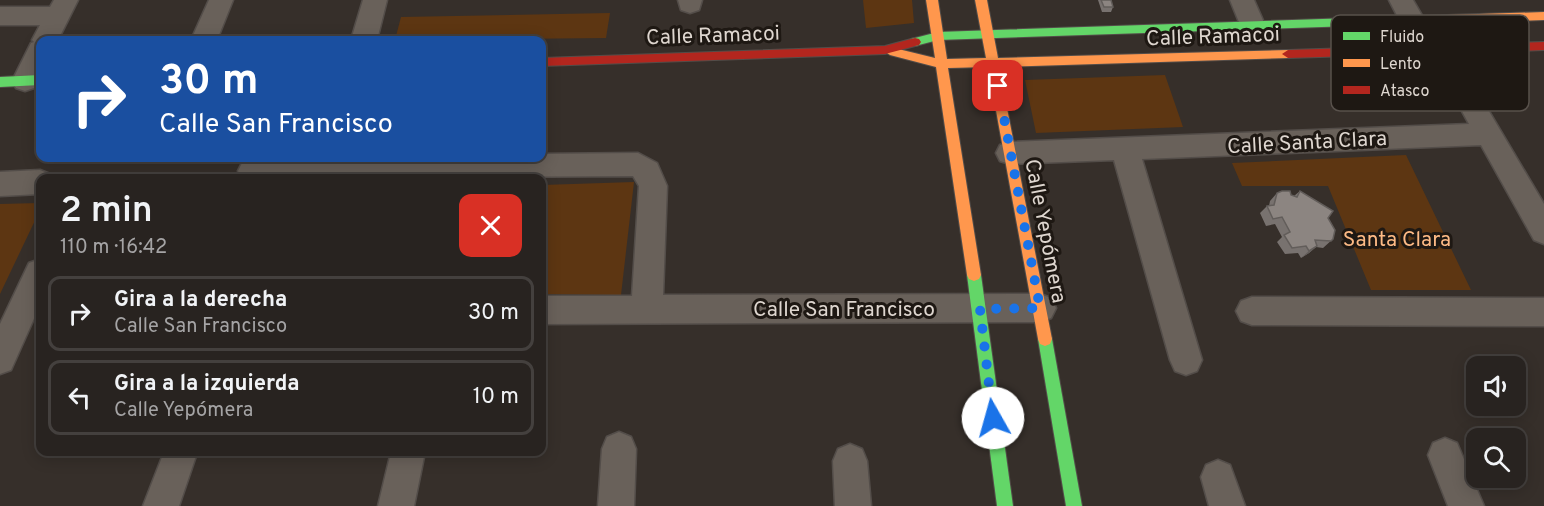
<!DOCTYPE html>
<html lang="es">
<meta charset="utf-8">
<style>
:root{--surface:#282320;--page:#342f2d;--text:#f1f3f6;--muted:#a5a4a5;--line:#44403e}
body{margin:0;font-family:Overpass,sans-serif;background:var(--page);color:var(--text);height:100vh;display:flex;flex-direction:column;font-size:22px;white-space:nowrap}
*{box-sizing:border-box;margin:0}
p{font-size:20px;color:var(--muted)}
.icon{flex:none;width:33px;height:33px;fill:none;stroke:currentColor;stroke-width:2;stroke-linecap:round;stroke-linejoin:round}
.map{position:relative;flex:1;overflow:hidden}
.panel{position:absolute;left:36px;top:174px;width:510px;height:282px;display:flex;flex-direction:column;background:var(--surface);border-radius:12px;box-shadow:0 3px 15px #0003,0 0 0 2px var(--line)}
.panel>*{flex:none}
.top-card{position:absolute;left:36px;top:36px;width:510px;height:126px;border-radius:12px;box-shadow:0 3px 15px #0003,0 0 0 2px var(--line);background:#1a4fa0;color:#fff;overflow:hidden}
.tools{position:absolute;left:1466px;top:356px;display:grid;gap:12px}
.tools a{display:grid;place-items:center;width:60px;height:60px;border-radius:12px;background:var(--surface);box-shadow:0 3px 15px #0003,0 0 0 2px var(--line);font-size:30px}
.pin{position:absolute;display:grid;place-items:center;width:51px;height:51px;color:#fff;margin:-26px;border-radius:12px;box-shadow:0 3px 9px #0006}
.me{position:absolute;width:66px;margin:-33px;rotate:353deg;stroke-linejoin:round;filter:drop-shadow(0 0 4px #0008)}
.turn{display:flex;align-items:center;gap:21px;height:126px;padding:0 24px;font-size:27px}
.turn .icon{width:78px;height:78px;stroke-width:2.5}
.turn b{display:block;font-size:42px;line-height:51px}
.round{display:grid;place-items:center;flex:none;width:63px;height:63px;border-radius:12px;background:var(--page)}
.headline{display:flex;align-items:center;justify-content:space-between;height:102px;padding:0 24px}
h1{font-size:36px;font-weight:600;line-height:45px}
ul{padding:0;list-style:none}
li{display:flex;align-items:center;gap:18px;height:75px;margin:0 12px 9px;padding:0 12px;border:3px solid var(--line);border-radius:12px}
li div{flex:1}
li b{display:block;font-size:22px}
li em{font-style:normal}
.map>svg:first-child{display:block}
.green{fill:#5d3612}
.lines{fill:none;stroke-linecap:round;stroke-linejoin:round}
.street-casing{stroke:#534d49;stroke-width:3}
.fast-casing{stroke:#534d49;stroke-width:2}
.slow-casing{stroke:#534d49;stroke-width:2}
.jam-casing{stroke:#534d49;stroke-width:2}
.street{fill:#69615a;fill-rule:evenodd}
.fast{fill:#63d668;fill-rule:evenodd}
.slow{fill:#ff974d;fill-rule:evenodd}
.jam{fill:#b3261e;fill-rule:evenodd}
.wall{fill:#78726f}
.shaded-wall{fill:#625d5a}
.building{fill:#8c8581;stroke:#625d5a;stroke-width:1.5}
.route{stroke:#1a73e8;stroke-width:10;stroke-dasharray:0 18}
.labels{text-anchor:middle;stroke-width:6;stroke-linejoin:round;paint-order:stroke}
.street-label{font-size:21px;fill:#ded6cf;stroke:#1e1813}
.park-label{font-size:21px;fill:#fdba85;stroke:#1e1813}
.key{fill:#1e1813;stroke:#58514b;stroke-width:1.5}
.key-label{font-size:16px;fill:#ded6cf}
</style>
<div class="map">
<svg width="1544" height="506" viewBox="0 0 1544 506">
<rect width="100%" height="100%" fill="#362f2a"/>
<g class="green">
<path d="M863,0H912L914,23L866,28Z"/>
<path d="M610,13L606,38L395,40L401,17Z"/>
<path d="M1165,75L1183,127L1036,133L1025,80Z"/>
<path d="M1406,155L1471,290H1371L1328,186H1242L1232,163Z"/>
<path d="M634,182L621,295L542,294V185Z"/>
<path d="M40,203V210L0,294V204Z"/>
</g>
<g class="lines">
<defs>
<g id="street">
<path d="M54,0H78L58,40H40V76L34,88L25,91L16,88L12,81L31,43L34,42L32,40L40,25H0V7H50Z"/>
<path d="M209,0H233L217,40H191Z"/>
<path d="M363,0H387L377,40H351Z"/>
<path d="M678,0H702L699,10L690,13L681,10Z"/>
<path d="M1230,0H1254L1265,25L1261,32L1252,34L1243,32Z"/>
<path d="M1389,0H1413L1424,19L1420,25L1411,28L1402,25Z"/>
<path d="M1465,83L1474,86L1544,204V244L1534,240L1481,145L1142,159L1202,360L1197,371L1186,375L1175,371L1170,360L1114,160L1010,164L1000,161L996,153L1000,145L1010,142L1469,124L1452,93L1456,86Z"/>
<path d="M638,153L657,163L667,186L663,295L1040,294L1051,298L1056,308L1051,318L1040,322L542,324V296H632L639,186L633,176L242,178L238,171L242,163L252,159L542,158V154Z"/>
<path d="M40,170L50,174L53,178H40V194L0,196V172Z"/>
<path d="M40,259V305L11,370L0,374V324L29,263Z"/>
<path d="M1252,297L1544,298V326L1252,325L1241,321L1236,311L1241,301Z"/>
<path d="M619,432L631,437L636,449L634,506H598L602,449L607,437Z"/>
<path d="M1445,438L1457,443L1484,506H1448L1428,455L1433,443Z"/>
<path d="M850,444L862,449L867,461L871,506H835L833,461L838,449Z"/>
<path d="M164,452L197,453L179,506H143Z"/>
<path d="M391,452H425L414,506H378Z"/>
<path d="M1218,460L1230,465L1245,506H1209L1201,477L1206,465Z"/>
</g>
<g id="fast">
<path d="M1352,18L1358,22L1352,26L938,40L915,46L909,42L911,39L938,32Z"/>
<path d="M40,75V85L0,87V77Z"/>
<path d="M974,269L979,271L981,275L1013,506H997L967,275L969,271Z"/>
<path d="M1045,332L1050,334L1052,339L1082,506H1066L1038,339L1040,334Z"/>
</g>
<g id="slow">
<path d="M926,0H938L947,59L986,58L975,0H987L998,58L1288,50L1294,54L1288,58L999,67L1052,339L1050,344L1045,346L1040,344L1038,339L988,67L948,68L981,275L979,279L974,281L969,279L967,275L936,67L890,55L884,51L890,47L935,58Z"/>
<path d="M1544,12V20L1352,26L1346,22L1352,18Z"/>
</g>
<g id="jam">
<path d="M915,38L919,39L921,42L919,45L885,54L542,66V58L885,46Z"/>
<path d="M1544,42V50L1288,58L1282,54L1288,50Z"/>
</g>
</defs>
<use href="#street" class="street-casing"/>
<use href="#fast" class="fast-casing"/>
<use href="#slow" class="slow-casing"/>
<use href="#jam" class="jam-casing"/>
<use href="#street" class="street"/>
<use href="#fast" class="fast"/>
<use href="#slow" class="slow"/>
<use href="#jam" class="jam"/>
</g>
<g class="wall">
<path d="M1098,0H1111L1113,7L1111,12H1102Z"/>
<path d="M1300,191L1328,218L1333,239L1323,248L1316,247L1309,253L1301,258L1298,253L1285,254L1277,242L1282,237L1275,224L1266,226L1260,213L1267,206H1269L1270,201L1277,193L1294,196Z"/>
</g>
<path class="shaded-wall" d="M1317,246L1309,253L1301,258L1309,251Z"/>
<g class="building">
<path d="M1101,0H1111L1113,7H1104Z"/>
<path d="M1282,191H1290L1291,195L1297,197L1300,191L1333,211L1328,218L1335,230L1333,239L1331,241L1315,240L1317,246L1309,251L1306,246L1292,248L1284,235L1290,232L1282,217L1273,219L1267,206L1274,205L1277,193Z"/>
</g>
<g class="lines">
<path class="route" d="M993,418L980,309L1040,308L998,86"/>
</g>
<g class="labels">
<g class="street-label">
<text transform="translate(713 35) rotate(-2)" y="7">Calle Ramacoi</text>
<text transform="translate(1213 36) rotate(-2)" y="7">Calle Ramacoi</text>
<text transform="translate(1307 142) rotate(-3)" y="7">Calle Santa Clara</text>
<text transform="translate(1046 231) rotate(79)" y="7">Calle Yepómera</text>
<text x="844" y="316">Calle San Francisco</text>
</g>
<g class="park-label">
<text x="1397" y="246">Santa Clara</text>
</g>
</g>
<rect x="1331" y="15" width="198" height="96" rx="9" class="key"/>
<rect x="1343" y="32" width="27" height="8" fill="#63d668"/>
<rect x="1343" y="59" width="27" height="8" fill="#ff974d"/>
<rect x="1343" y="86" width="27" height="8" fill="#b3261e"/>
<g class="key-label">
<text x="1380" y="42">Fluido</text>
<text x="1380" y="69">Lento</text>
<text x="1380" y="96">Atasco</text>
</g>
</svg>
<div class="tools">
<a><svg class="icon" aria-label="sound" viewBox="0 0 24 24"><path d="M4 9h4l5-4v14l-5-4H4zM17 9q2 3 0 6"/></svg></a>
<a><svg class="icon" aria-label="search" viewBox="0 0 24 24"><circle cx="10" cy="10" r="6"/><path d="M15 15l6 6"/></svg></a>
</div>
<div class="pin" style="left:998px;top:86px;background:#d93025"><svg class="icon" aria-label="arrive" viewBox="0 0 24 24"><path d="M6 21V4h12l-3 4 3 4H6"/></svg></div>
<svg class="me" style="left:993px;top:418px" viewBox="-20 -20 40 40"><circle r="19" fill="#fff"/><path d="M0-13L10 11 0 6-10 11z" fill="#1a73e8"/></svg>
<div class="top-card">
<div class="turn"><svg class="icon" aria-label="right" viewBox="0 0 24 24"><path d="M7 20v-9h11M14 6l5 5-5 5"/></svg><div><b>30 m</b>Calle San Francisco</div></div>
</div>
<section class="panel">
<div class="headline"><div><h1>2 min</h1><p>110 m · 16:42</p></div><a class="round" style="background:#d93025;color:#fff"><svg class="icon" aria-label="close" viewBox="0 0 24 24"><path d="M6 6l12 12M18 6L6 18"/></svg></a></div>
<ul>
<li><svg class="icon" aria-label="right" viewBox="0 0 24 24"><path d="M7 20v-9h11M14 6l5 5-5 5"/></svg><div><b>Gira a la derecha</b><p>Calle San Francisco</p></div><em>30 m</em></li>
<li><svg class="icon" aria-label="left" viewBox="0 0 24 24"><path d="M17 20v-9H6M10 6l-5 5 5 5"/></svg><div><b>Gira a la izquierda</b><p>Calle Yepómera</p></div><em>10 m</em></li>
</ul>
</section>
</div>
